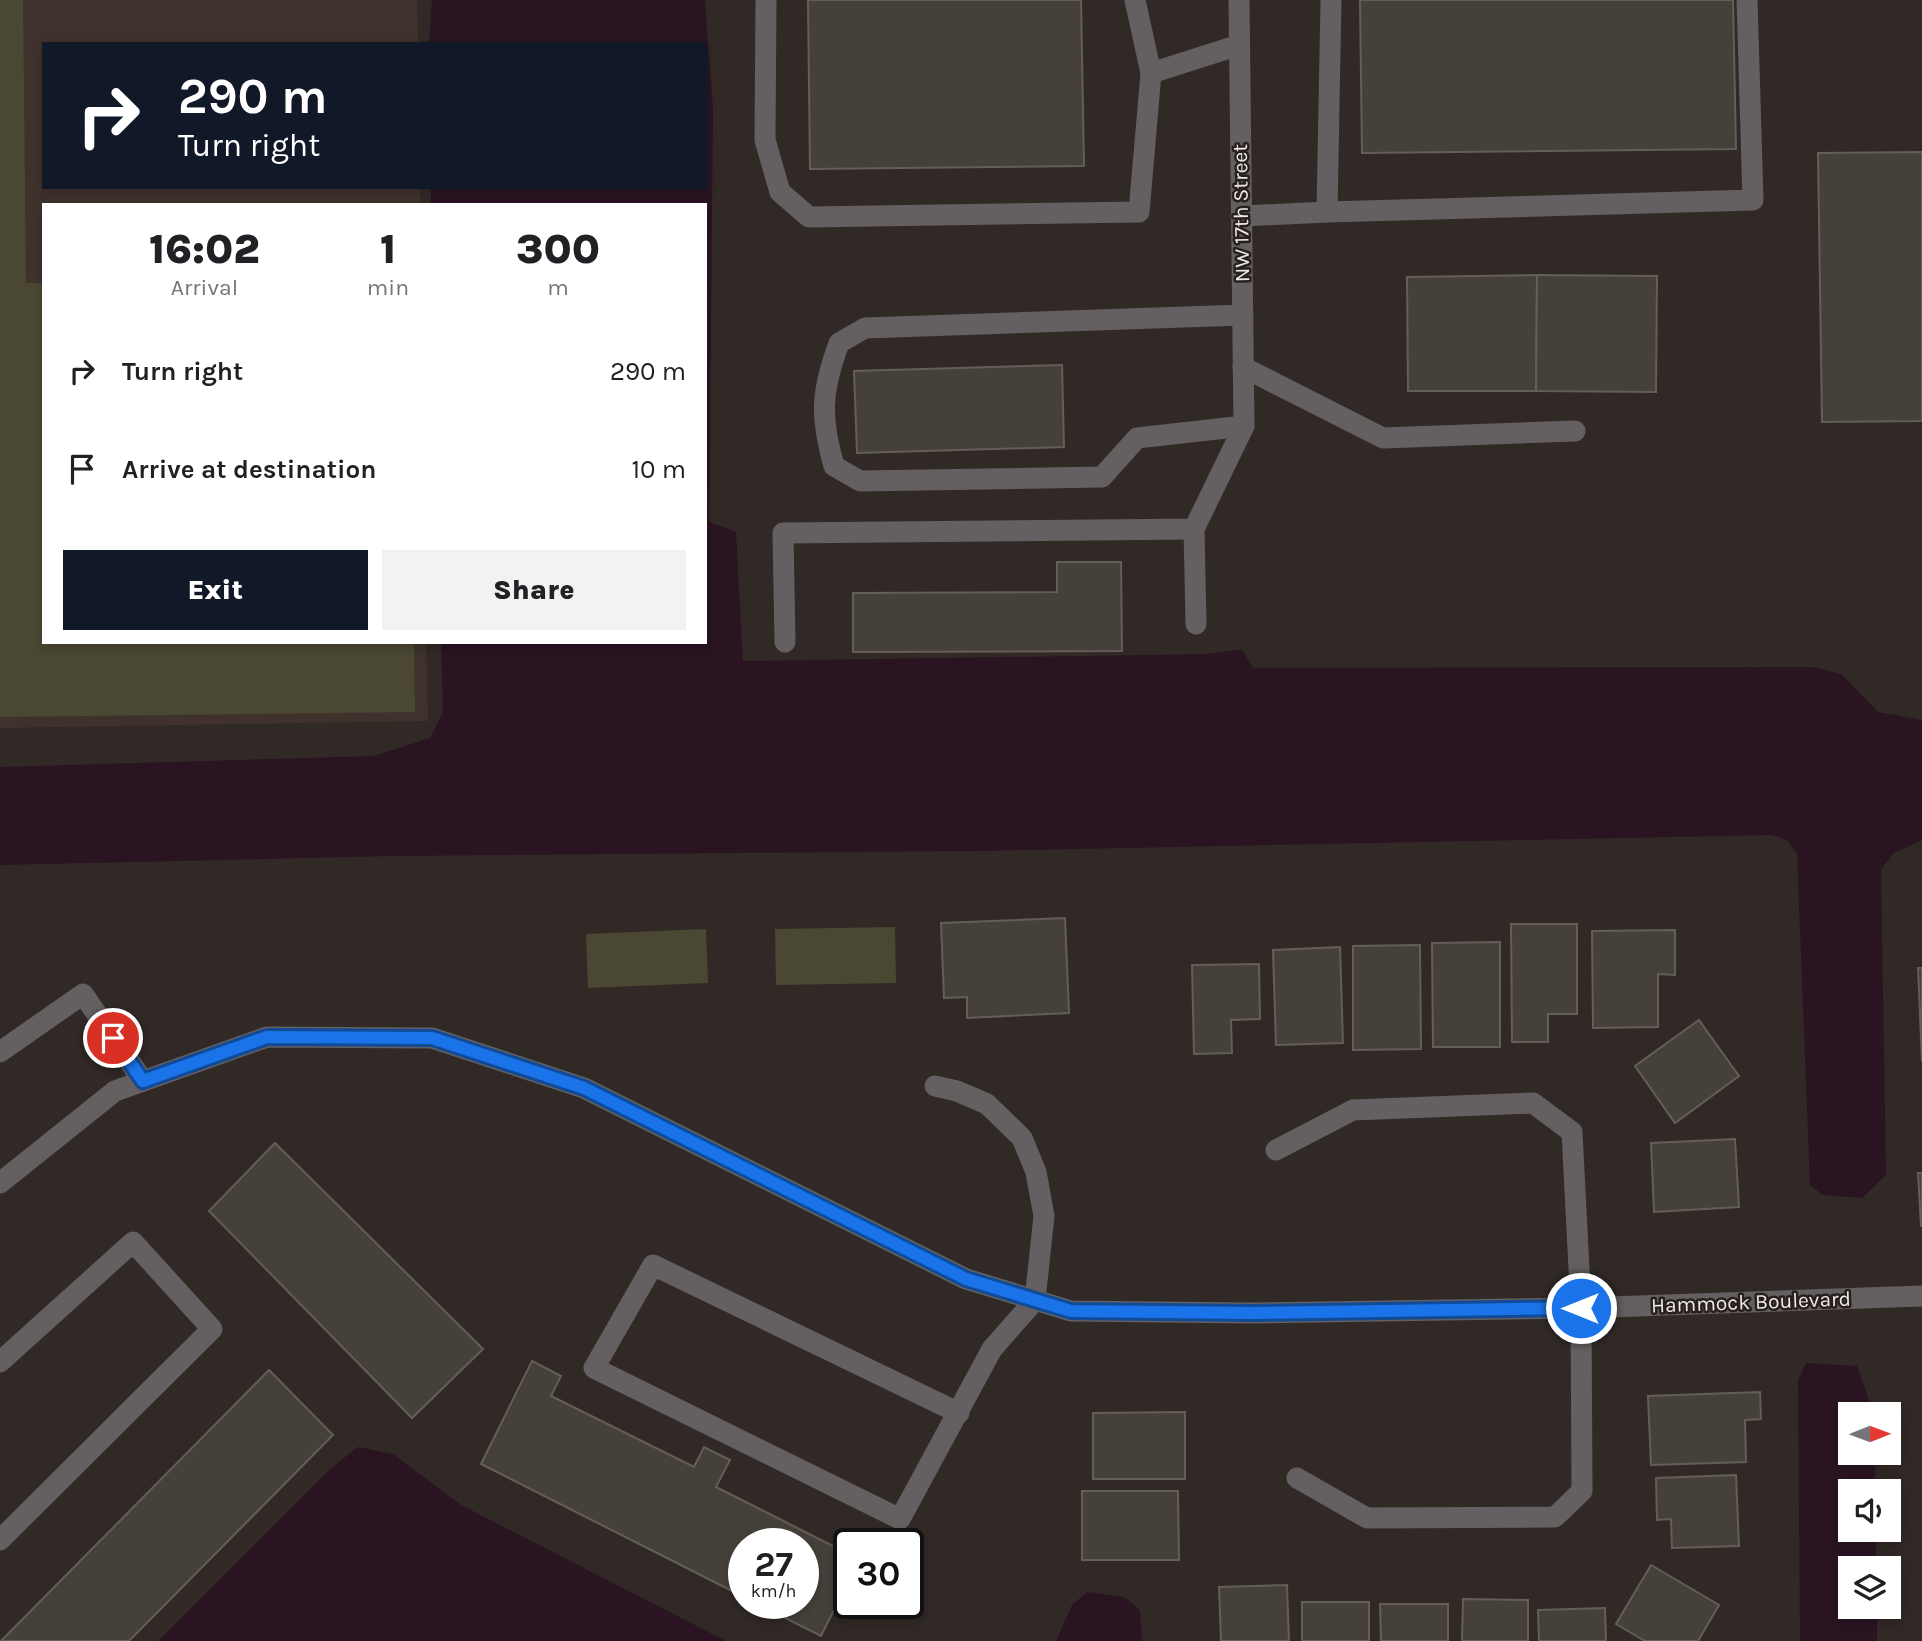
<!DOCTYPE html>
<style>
:root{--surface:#fff;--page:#f2f2f2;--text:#202124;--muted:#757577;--accent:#111827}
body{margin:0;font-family:Karla,sans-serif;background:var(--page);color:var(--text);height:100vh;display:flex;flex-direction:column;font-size:26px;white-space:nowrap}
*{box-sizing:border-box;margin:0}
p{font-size:23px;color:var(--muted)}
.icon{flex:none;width:38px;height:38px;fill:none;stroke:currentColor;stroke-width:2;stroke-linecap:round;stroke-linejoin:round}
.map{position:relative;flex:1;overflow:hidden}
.drawer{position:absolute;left:42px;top:203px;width:665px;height:441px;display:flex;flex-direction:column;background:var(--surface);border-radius:0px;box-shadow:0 4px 10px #0003}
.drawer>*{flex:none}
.hud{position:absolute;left:42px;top:42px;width:665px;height:147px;border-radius:0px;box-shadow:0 4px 10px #0003;background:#111827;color:#fff;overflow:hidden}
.needle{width:46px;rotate:89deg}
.buttons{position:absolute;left:1838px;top:1402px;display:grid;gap:14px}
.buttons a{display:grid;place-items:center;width:63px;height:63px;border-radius:0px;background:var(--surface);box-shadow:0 4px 10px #0003;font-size:35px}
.speed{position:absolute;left:728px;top:1528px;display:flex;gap:14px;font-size:35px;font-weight:700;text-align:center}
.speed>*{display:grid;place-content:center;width:91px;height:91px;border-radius:50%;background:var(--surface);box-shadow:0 4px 10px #0003;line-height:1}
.speed small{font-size:18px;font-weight:400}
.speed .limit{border:4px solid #111;border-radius:10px;background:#fff;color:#111}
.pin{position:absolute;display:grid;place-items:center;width:60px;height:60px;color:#fff;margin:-30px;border:4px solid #fff;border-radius:50%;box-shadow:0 2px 7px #0007}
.me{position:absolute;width:77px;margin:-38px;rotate:270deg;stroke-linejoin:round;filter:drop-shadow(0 0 5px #0008)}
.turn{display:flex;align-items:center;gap:24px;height:147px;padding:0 21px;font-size:32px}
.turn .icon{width:91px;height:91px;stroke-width:2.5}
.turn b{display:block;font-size:49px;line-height:60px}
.eta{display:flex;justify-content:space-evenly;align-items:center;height:119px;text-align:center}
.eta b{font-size:42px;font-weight:800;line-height:49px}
.primary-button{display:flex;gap:14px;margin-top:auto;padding:14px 21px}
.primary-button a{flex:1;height:80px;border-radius:0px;background:var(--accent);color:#fff;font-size:28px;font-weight:800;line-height:80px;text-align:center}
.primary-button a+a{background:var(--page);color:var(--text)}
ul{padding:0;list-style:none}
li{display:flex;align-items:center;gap:21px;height:98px;padding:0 21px}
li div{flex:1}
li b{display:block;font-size:26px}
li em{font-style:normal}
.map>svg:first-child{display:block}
.built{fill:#3f322c}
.green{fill:#4a4832}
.water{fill:#2a1422}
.building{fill:#45403a;stroke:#645e58;stroke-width:2}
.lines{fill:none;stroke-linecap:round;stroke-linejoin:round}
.minor{stroke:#645f60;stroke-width:21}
.route-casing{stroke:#114b97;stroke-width:18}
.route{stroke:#1a73e8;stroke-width:12}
.labels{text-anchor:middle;stroke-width:5;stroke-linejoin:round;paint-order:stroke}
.street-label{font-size:21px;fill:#eee9e7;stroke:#27201d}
</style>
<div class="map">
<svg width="1922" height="1641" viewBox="0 0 1922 1641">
<rect width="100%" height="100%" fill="#312926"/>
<path class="built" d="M0,0H417L418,44H44V187H420V205H44V642H426L428,721L0,728Z"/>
<g class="green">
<path d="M0,0H23L26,283H44V642H414L415,712L0,717Z"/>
<path d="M895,927L896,983L776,985L775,929Z"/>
<path d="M706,929L708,983L588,988L586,934Z"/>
</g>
<g class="water">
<path d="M432,0H705L713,110L709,522L736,532L743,661L1207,654L1242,649L1253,668L1814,667L1841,674L1878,712L1922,720V840L1894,853L1881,869L1886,1175L1862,1198L1823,1195L1810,1185L1797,854L1787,840L1772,835L978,851L393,856L0,865V767L374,756L430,738L443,712L441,642H705V205H431V187H705V44H429Z"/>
<path d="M1806,1363L1857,1366L1874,1414H1850V1452L1875,1453V1491H1850V1530H1876V1568H1850V1606L1877,1607V1641H1800L1798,1380Z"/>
<path d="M358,1447L393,1454L461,1505L726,1641H158L329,1470Z"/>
<path d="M1087,1592L1125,1597L1140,1610L1142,1641H1056L1072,1605Z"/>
</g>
<g class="building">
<path d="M808,0H1081L1084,166L810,169Z"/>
<path d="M1360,0H1733L1736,149L1362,153Z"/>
<path d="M1922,152V421L1822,422L1818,153Z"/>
<path d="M1537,275L1536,391H1408L1407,277Z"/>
<path d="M1537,275L1657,276L1656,392L1536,391Z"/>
<path d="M1062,365L1064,447L857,453L854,371Z"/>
<path d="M1057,562H1121L1122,651L853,652V593L1057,592Z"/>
<path d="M1065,918L1069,1013L967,1018V997L944,998L941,923Z"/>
<path d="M1511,924H1577V1014H1548V1042H1512Z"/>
<path d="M1675,930V975L1658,974V1027L1593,1028L1592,931Z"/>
<path d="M1500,942V1047H1433L1432,943Z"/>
<path d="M1420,945L1421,1049L1353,1050V946Z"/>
<path d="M1340,947L1343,1043L1276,1045L1273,950Z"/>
<path d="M1259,964L1260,1019L1231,1020L1232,1053L1194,1054L1192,965Z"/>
<path d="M1918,968H1922V1062Z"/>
<path d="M1699,1020L1739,1076L1675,1123L1635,1066Z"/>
<path d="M1735,1139L1739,1207L1654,1212L1651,1143Z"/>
<path d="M275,1143L483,1349L412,1418L209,1211Z"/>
<path d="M1918,1173H1922V1226H1921Z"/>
<path d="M532,1361L561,1376L551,1396L694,1467L704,1447L730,1460L716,1487L849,1554V1580L821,1636L755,1603H803V1544H744V1597L481,1464Z"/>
<path d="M269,1370L333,1435L129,1641H1Z"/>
<path d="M1760,1392L1761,1419L1745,1420L1746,1462L1651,1465L1648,1396Z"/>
<path d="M1185,1412V1479H1093V1413Z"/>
<path d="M1736,1475L1739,1546L1672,1548L1671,1519L1657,1520L1656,1478Z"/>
<path d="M1082,1491H1178L1179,1560H1082Z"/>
<path d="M1651,1565L1719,1605L1698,1641H1645L1616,1624Z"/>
<path d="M1287,1585L1289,1641H1221L1219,1587Z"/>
<path d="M1463,1599L1528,1600V1641H1462Z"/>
<rect x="1302" y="1602" width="67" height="39"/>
<path d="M1380,1604H1448V1641H1381Z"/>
<path d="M1605,1608L1606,1641H1539L1538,1610Z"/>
</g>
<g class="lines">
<g class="minor">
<path d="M766,0L765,140L780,192L809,217L1139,212L1151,73L1135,0"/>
<path d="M1331,0L1327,212L1753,200L1747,0"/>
<path d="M1151,73L1239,45"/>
<path d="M1241,216L1327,212"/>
<path d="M1243,315L865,328L839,343C821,392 820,417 834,466L860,481L1102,477L1137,438L1244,426"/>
<path d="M1243,367L1383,438L1575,431"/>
<path d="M1194,529L1196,624"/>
<path d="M785,642L783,533L1194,529L1244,426L1239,0"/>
<path d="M0,1052L83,994L143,1081"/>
<path d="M935,1086L957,1091L987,1104L1022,1138L1036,1172L1044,1216L1035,1300L992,1349L900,1519L594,1368L653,1265L959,1413"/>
<path d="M1276,1150L1353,1110L1533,1103L1572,1132L1581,1308L1582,1491L1555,1517L1367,1518L1297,1478"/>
<path d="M0,1183L115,1091L267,1037L432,1038L584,1088L966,1279L1071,1311L1251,1313L1581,1308L1922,1296"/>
<path d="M0,1362L133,1242L212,1329L0,1540"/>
</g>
</g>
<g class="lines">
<defs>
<path id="route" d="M113,1038L143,1081L267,1037L432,1038L584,1088L966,1279L1071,1311L1251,1313L1581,1308"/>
</defs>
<use href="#route" class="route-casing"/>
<use href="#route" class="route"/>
</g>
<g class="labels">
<g class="street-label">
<text transform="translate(1241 213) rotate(-91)" y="7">NW 17th Street</text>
<text transform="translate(1751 1302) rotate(-2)" y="7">Hammock Boulevard</text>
</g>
</g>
</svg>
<div class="buttons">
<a><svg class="needle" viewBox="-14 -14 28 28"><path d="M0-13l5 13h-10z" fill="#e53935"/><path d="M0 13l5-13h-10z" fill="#757577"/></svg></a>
<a><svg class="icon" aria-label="sound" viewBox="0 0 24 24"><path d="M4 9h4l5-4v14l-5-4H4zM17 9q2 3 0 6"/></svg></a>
<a><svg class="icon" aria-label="layers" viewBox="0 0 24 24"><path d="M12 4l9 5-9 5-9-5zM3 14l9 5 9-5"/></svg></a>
</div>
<div class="speed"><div>27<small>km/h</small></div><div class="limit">30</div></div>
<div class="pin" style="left:113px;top:1038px;background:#d93025"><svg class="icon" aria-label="arrive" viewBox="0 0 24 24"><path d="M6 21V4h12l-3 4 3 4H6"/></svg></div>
<svg class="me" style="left:1581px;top:1308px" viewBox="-20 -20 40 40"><circle r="17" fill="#1a73e8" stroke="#fff" stroke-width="3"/><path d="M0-11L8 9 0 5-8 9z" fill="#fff"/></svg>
<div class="hud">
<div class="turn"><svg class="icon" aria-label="right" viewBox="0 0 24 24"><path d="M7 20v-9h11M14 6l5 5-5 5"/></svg><div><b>290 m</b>Turn right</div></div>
</div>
<section class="drawer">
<div class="eta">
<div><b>16:02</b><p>Arrival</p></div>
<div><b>1</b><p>min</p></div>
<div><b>300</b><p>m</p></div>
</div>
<ul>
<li><svg class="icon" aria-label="right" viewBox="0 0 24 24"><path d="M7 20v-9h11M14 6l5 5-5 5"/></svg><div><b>Turn right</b></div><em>290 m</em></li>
<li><svg class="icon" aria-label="arrive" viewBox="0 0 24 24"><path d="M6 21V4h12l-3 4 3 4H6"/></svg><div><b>Arrive at destination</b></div><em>10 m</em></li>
</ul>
<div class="primary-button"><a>Exit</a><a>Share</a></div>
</section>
</div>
